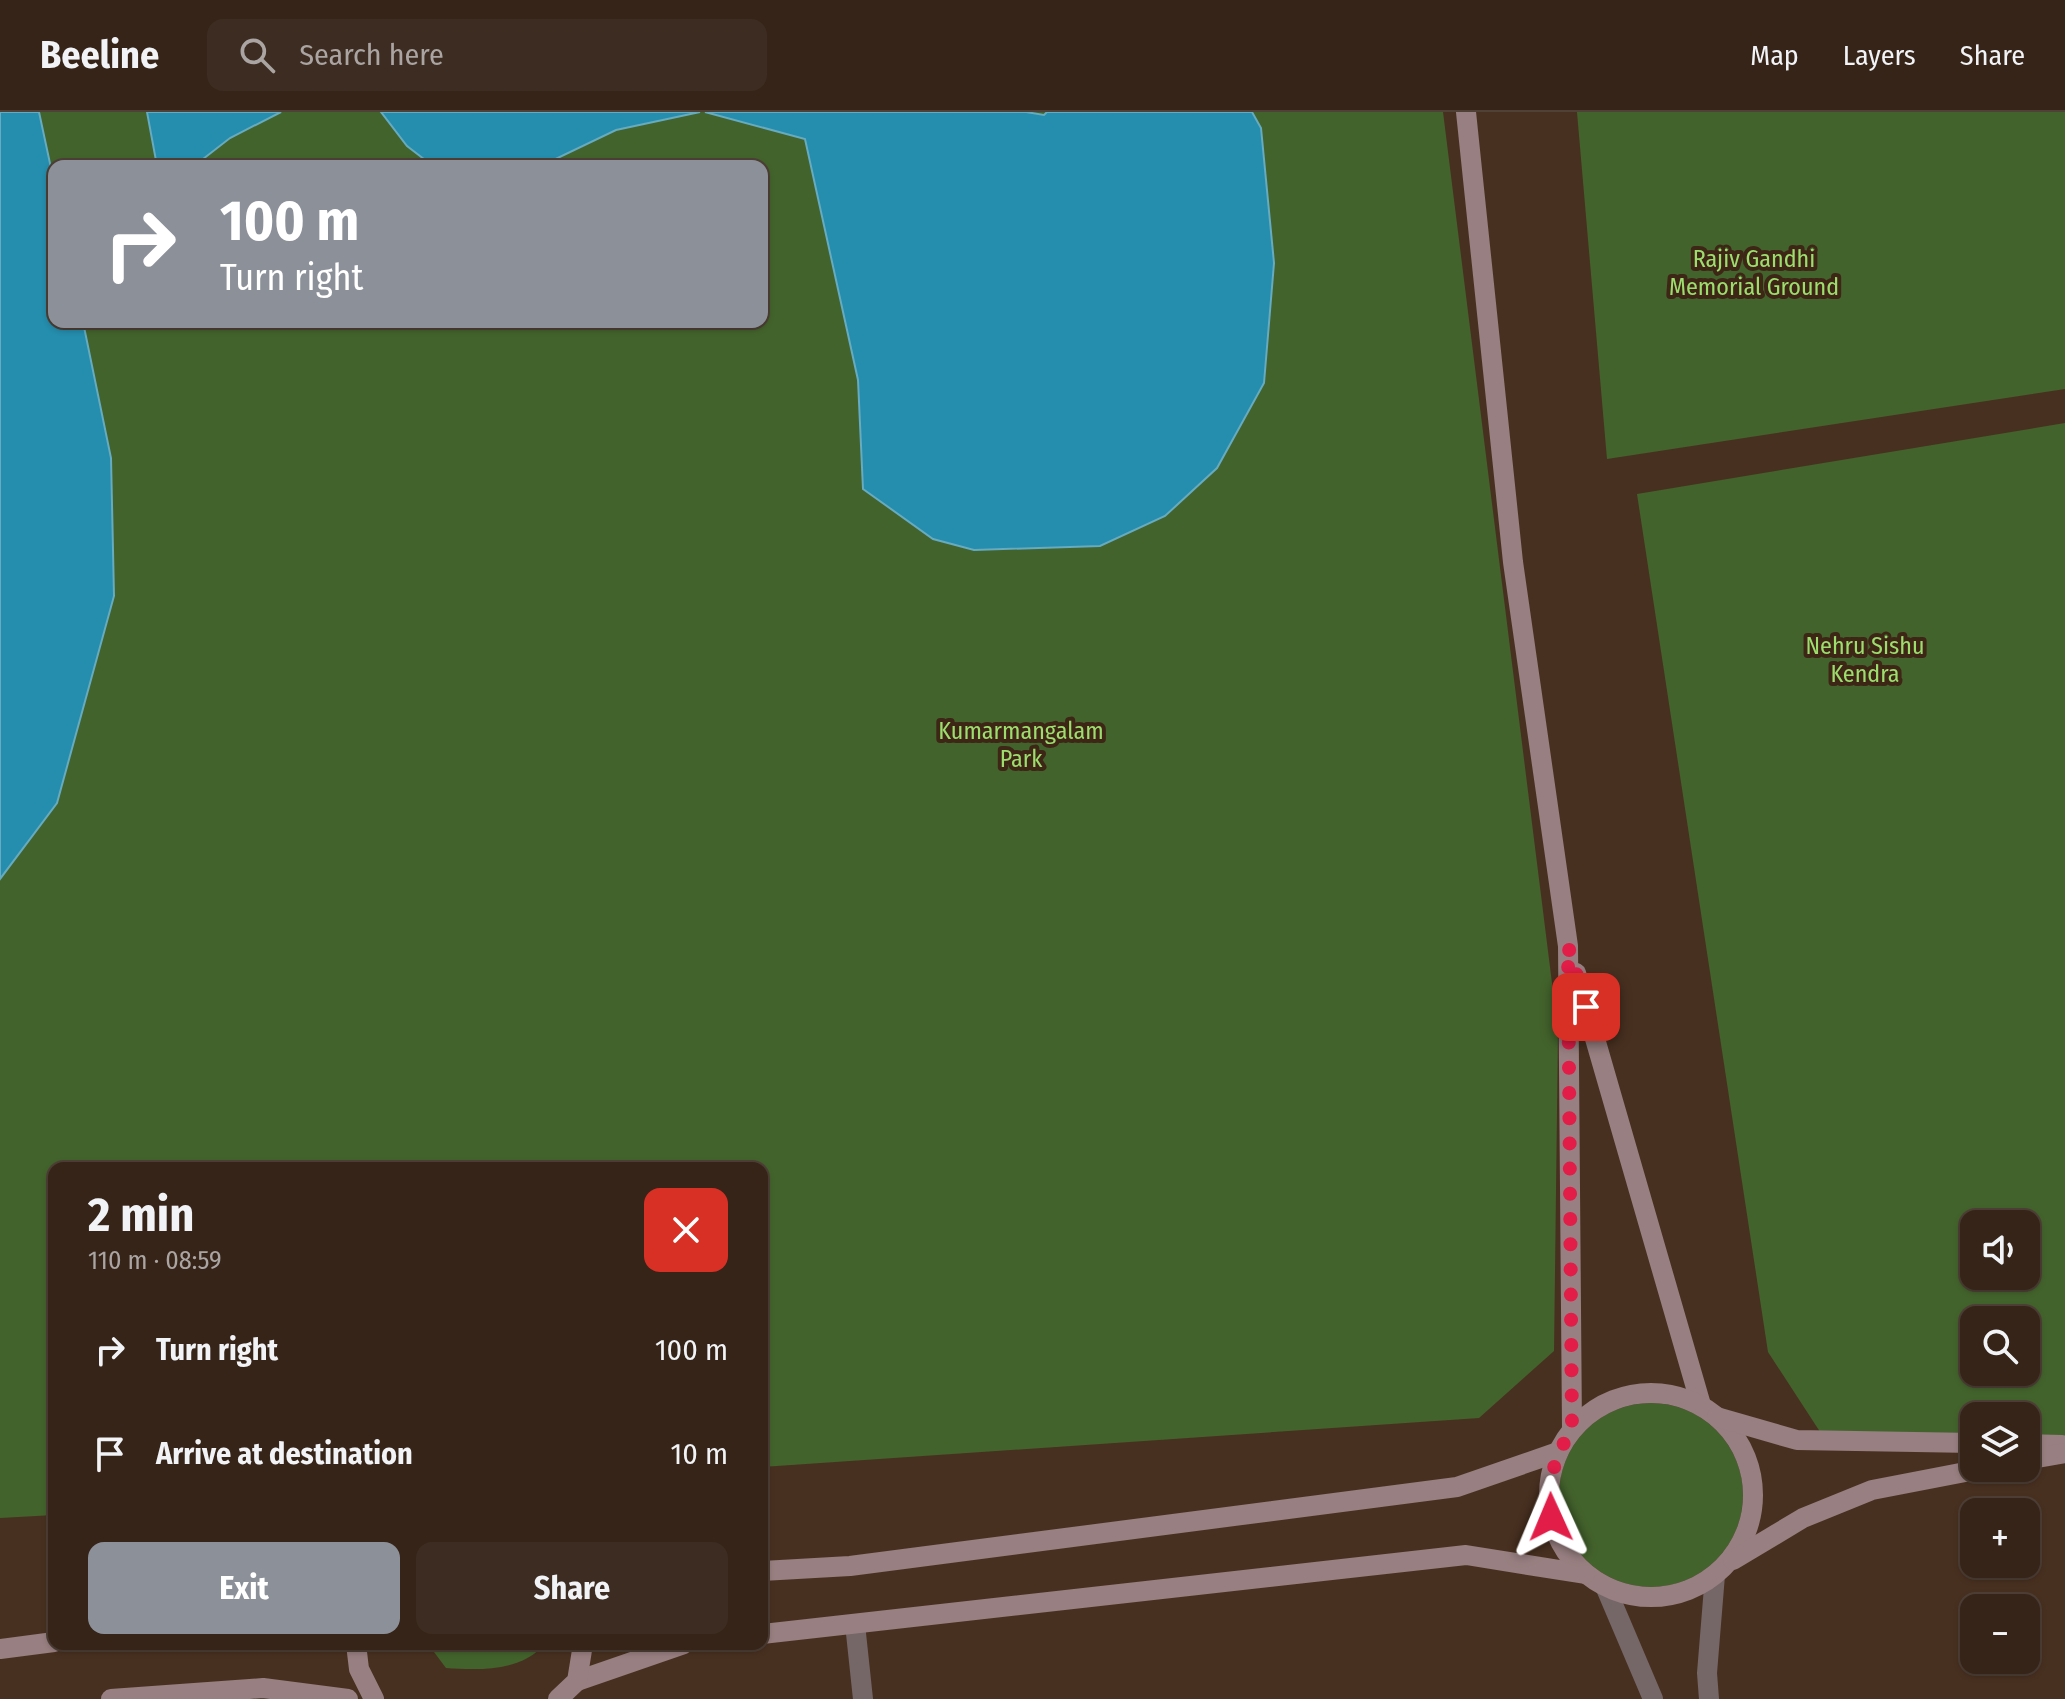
<!DOCTYPE html>
<meta charset="utf-8">
<style>
:root{--surface:#362418;--page:#3d2c21;--text:#f1f3f6;--muted:#aaa4a2;--line:#504137;--accent:#8c9099}
body{margin:0;font-family:"Fira Sans Condensed",sans-serif;background:var(--page);color:var(--text);height:100vh;display:flex;flex-direction:column;font-size:30px;white-space:nowrap}
*{box-sizing:border-box;margin:0}
p{font-size:26px;color:var(--muted)}
.icon{flex:none;width:44px;height:44px;fill:none;stroke:currentColor;stroke-width:2;stroke-linecap:round;stroke-linejoin:round}
.map{position:relative;flex:1;overflow:hidden}
.drawer{position:absolute;left:48px;top:1050px;width:720px;height:488px;display:flex;flex-direction:column;background:var(--surface);border-radius:16px;box-shadow:0 2px 6px #0004,0 0 0 2px var(--line)}
.drawer>*{flex:none}
.top-card{position:absolute;left:48px;top:48px;width:720px;height:168px;border-radius:16px;box-shadow:0 2px 6px #0004,0 0 0 2px var(--line);background:#8c9099;color:#fff;overflow:hidden}
.buttons{position:absolute;left:1960px;top:1098px;display:grid;gap:16px}
.buttons a{display:grid;place-items:center;width:80px;height:80px;border-radius:16px;background:var(--surface);box-shadow:0 2px 6px #0004,0 0 0 2px var(--line);font-size:40px}
.pin{position:absolute;display:grid;place-items:center;width:68px;height:68px;color:#fff;margin:-34px;border-radius:16px;box-shadow:0 4px 12px #0006}
.me{position:absolute;width:88px;margin:-44px;rotate:359deg;stroke-linejoin:round;filter:drop-shadow(0 0 6px #0008)}
.turn{display:flex;align-items:center;gap:28px;height:168px;padding:0 40px;font-size:36px}
.turn .icon{width:104px;height:104px;stroke-width:2.5}
.turn b{display:block;font-size:56px;line-height:68px}
.round{display:grid;place-items:center;flex:none;width:84px;height:84px;border-radius:16px;background:var(--page)}
.head{display:flex;align-items:center;justify-content:space-between;height:136px;padding:0 40px}
h1{font-size:48px;font-weight:700;line-height:60px}
.button{display:flex;gap:16px;margin-top:auto;padding:16px 40px}
.button a{flex:1;height:92px;border-radius:16px;background:var(--accent);color:#fff;font-size:32px;font-weight:700;line-height:92px;text-align:center}
.button a+a{background:var(--page);color:var(--text)}
ul{padding:0;list-style:none}
li{display:flex;align-items:center;gap:24px;height:104px;padding:0 40px}
li div{flex:1}
li b{display:block;font-size:30px}
li em{font-style:normal}
header{display:flex;align-items:center;gap:48px;box-sizing:border-box;height:112px;padding:0 40px;background:var(--surface);border-bottom:2px solid var(--line)}
header strong{font-size:38px}
nav{display:flex;gap:44px;margin-inline-start:auto;font-size:28px}
.search{width:560px;height:72px;background:var(--page);display:flex;align-items:center;gap:20px;box-sizing:border-box;padding:0 28px;border-radius:16px;color:var(--muted);font-size:30px}
.map>svg:first-child{display:block}
.green{fill:#43632c;fill-rule:evenodd}
.water{fill:#258dad;stroke:#66abbf;stroke-width:2}
.lines{fill:none;stroke-linecap:round;stroke-linejoin:round}
.street{stroke:#756667;stroke-width:20}
.secondary{stroke:#987f81;stroke-width:20}
.route{stroke:#e11d48;stroke-width:14;stroke-dasharray:0 25.2}
.labels{text-anchor:middle;stroke-width:8;stroke-linejoin:round;paint-order:stroke}
.park-label{font-size:24px;fill:#9cdd6e;stroke:#3e2616}
</style>
<header>
<strong>Beeline</strong>
<div class="search"><svg class="icon" aria-label="search" viewBox="0 0 24 24"><circle cx="10" cy="10" r="6"/><path d="M15 15l6 6"/></svg>Search here</div>
<nav><a>Map</a><a>Layers</a><a>Share</a></nav>
</header>
<div class="map">
<svg width="2065" height="1587" viewBox="0 0 2065 1587">
<rect width="100%" height="100%" fill="#483020"/>
<g class="green">
<path d="M0,0H1443L1558,919L1554,1239L1479,1306L762,1355V1056H54V1403L0,1406ZM54,54H762V210H54Z"/>
<path d="M1577,0H2065V277L1607,347Z"/>
<path d="M2065,311V1333L2026,1332V1304H1974V1331L1826,1329L1768,1240L1637,382ZM1974,1112H2026V1164H1974ZM1974,1208H2026V1260H1974Z"/>
<circle cx="1651" cy="1383" r="92"/>
<path d="M428,1532H545C520,1560 480,1558 446,1556Z"/>
</g>
<g class="water">
<path d="M0,0H39L54,70V210H83L111,346L114,484L57,691L0,767Z"/>
<path d="M147,0H281L230,26L194,54H157Z"/>
<path d="M381,0H700L616,18L541,54H433L407,34Z"/>
<path d="M705,0H1026L1044,3L1047,0H1252L1261,16L1274,151L1264,271L1217,356L1165,404L1100,434L974,438L933,427L863,377L858,268L805,27Z"/>
</g>
<g class="lines">
<g class="street">
<path d="M1605,1474L1653,1587"/>
<path d="M855,1512L863,1587"/>
<path d="M1709,1587L1707,1561L1715,1463"/>
</g>
<g class="secondary">
<path d="M1466,0L1513,450L1568,834L1572,1317"/>
<path d="M1576,861L1701,1293"/>
<circle cx="1651" cy="1383" r="102"/>
<path d="M1717,1305L1797,1328L1974,1331"/>
<path d="M2026,1332L2062,1333"/>
<path d="M2026,1348L2065,1341"/>
<path d="M1733,1448L1803,1406L1872,1378L1986,1356"/>
<path d="M762,1459L850,1454L1457,1375L1558,1340"/>
<path d="M762,1522L1466,1443L1585,1462"/>
<path d="M356,1532L359,1557L374,1587"/>
<path d="M0,1537L54,1530"/>
<path d="M577,1569L684,1532"/>
<path d="M111,1587L263,1576L348,1587"/>
<path d="M558,1587L577,1569L583,1532"/>
</g>
</g>
<g class="lines">
<path class="route" d="M1551,1405C1549,1366 1552,1350 1572,1317L1568,834L1586,895"/>
</g>
<g class="labels">
<g class="park-label">
<text x="1754" y="155">Rajiv Gandhi<tspan x="1754" dy="28">Memorial Ground</tspan></text>
<text x="1865" y="542">Nehru Sishu<tspan x="1865" dy="28">Kendra</tspan></text>
<text x="1021" y="627">Kumarmangalam<tspan x="1021" dy="28">Park</tspan></text>
</g>
</g>
</svg>
<div class="buttons">
<a><svg class="icon" aria-label="sound" viewBox="0 0 24 24"><path d="M4 9h4l5-4v14l-5-4H4zM17 9q2 3 0 6"/></svg></a>
<a><svg class="icon" aria-label="search" viewBox="0 0 24 24"><circle cx="10" cy="10" r="6"/><path d="M15 15l6 6"/></svg></a>
<a><svg class="icon" aria-label="layers" viewBox="0 0 24 24"><path d="M12 4l9 5-9 5-9-5zM3 14l9 5 9-5"/></svg></a>
<a>+</a>
<a>−</a>
</div>
<div class="pin" style="left:1586px;top:895px;background:#d93025"><svg class="icon" aria-label="arrive" viewBox="0 0 24 24"><path d="M6 21V4h12l-3 4 3 4H6"/></svg></div>
<svg class="me" style="left:1551px;top:1405px" viewBox="-20 -20 40 40"><path d="M0-17L14 15 0 8-14 15z" fill="#e11d48" stroke="#fff" stroke-width="4"/></svg>
<div class="top-card">
<div class="turn"><svg class="icon" aria-label="right" viewBox="0 0 24 24"><path d="M7 20v-9h11M14 6l5 5-5 5"/></svg><div><b>100 m</b>Turn right</div></div>
</div>
<section class="drawer">
<div class="head"><div><h1>2 min</h1><p>110 m · 08:59</p></div><a class="round" style="background:#d93025;color:#fff"><svg class="icon" aria-label="close" viewBox="0 0 24 24"><path d="M6 6l12 12M18 6L6 18"/></svg></a></div>
<ul>
<li><svg class="icon" aria-label="right" viewBox="0 0 24 24"><path d="M7 20v-9h11M14 6l5 5-5 5"/></svg><div><b>Turn right</b></div><em>100 m</em></li>
<li><svg class="icon" aria-label="arrive" viewBox="0 0 24 24"><path d="M6 21V4h12l-3 4 3 4H6"/></svg><div><b>Arrive at destination</b></div><em>10 m</em></li>
</ul>
<div class="button"><a>Exit</a><a>Share</a></div>
</section>
</div>
